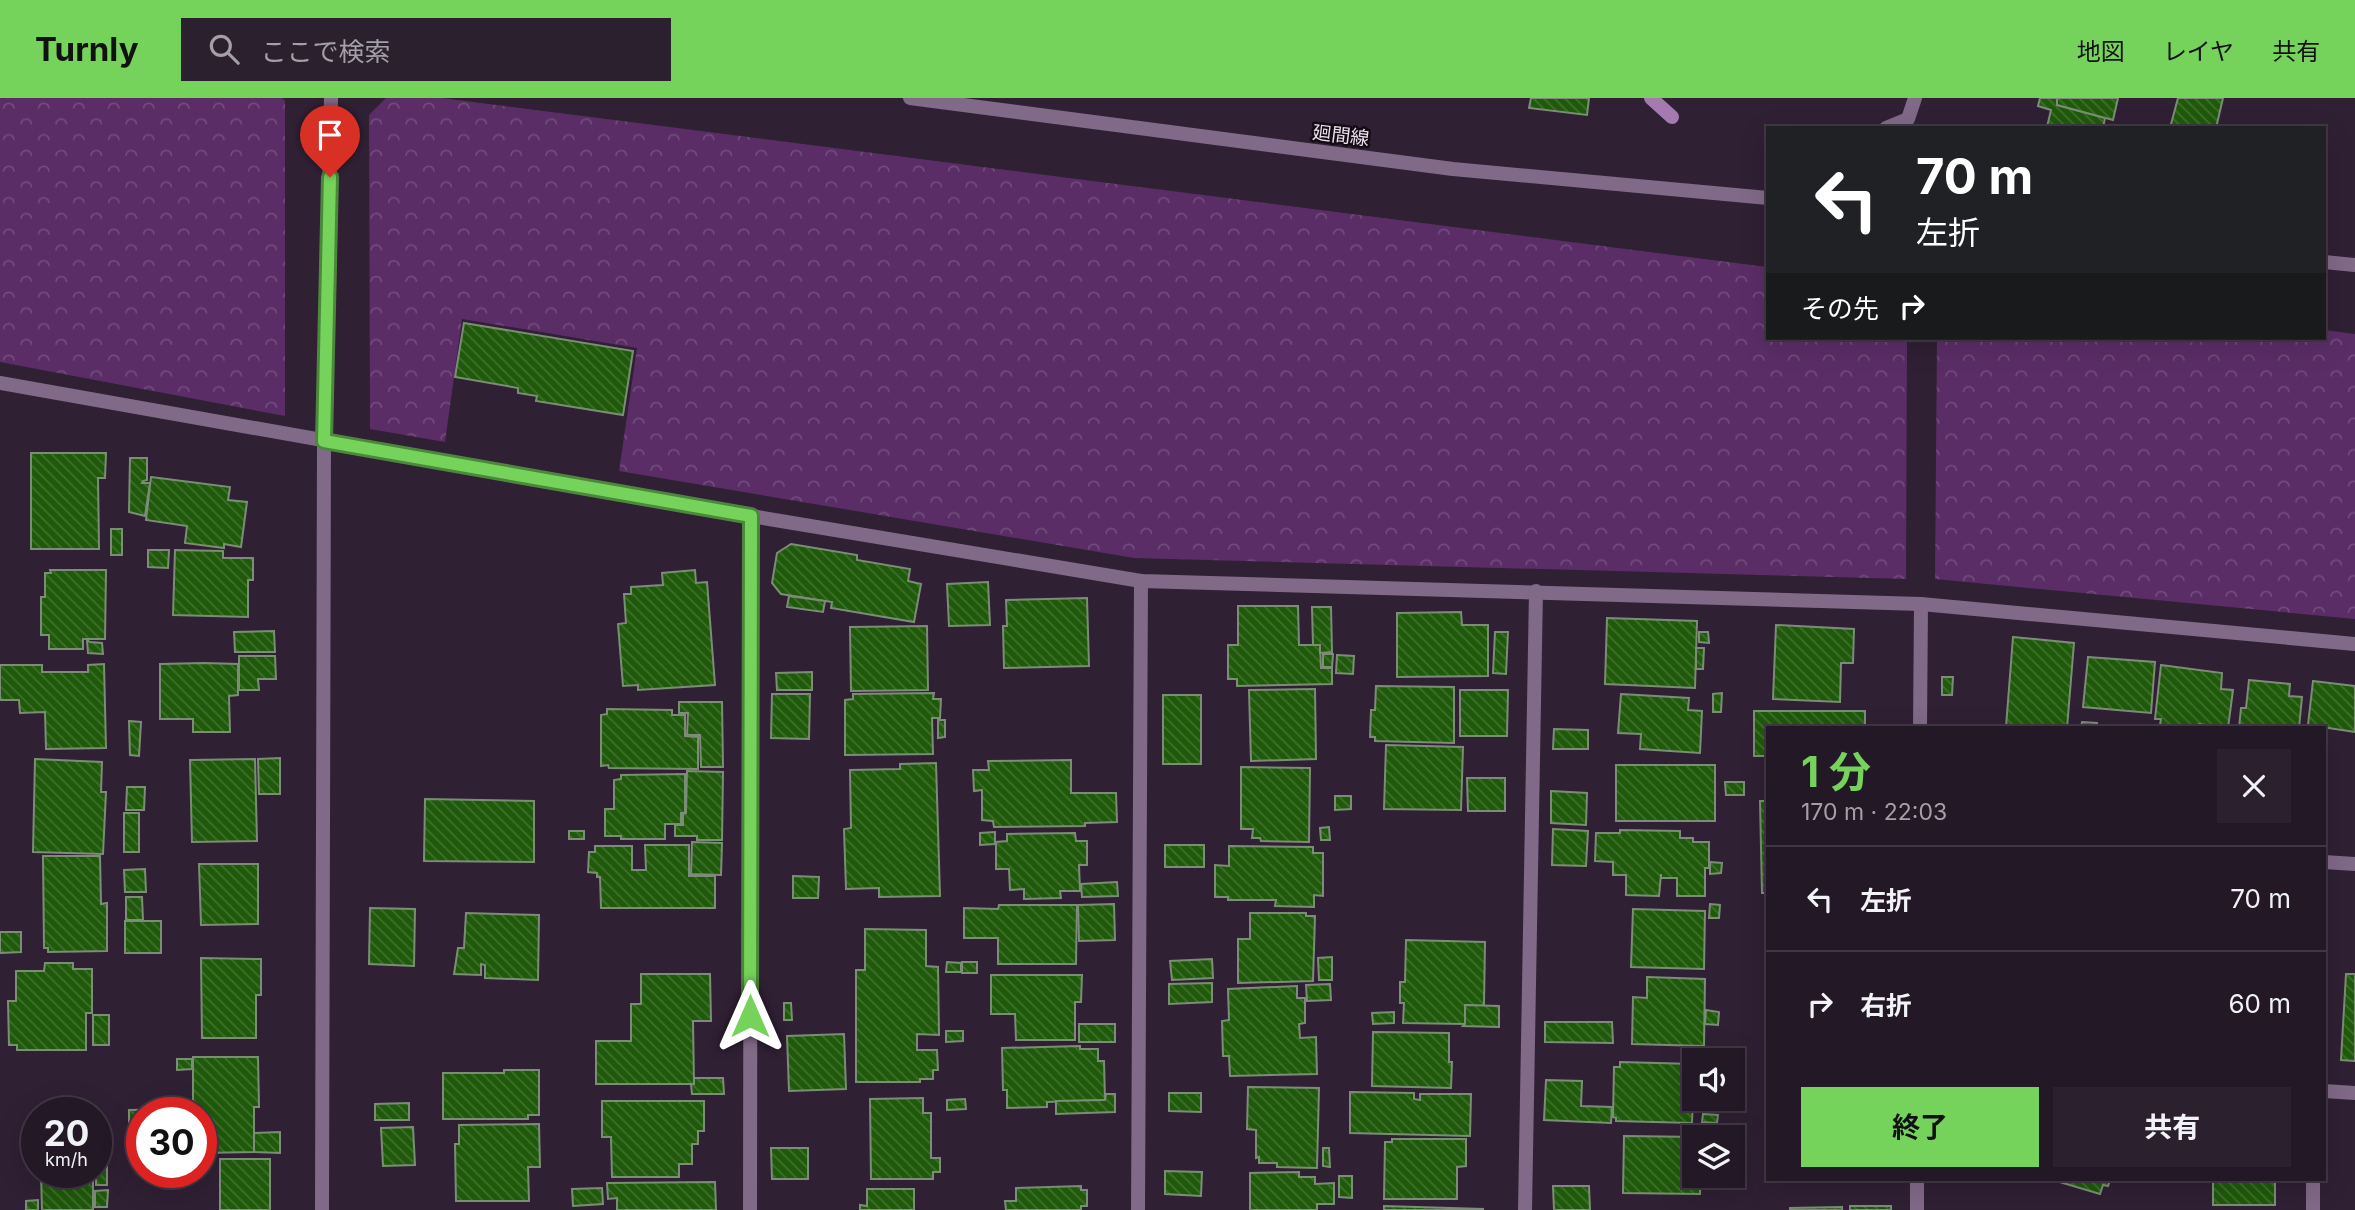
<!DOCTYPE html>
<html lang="ja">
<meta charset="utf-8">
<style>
:root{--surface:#231826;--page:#2b212e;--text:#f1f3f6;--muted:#a3a0a7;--line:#403743;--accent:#75d25b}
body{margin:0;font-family:Inter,"Noto Sans JP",sans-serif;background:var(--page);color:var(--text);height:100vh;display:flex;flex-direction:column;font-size:26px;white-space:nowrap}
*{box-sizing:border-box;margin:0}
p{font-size:23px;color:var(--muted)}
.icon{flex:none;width:38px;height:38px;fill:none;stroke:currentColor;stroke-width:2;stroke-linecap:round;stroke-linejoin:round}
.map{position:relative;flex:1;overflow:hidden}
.panel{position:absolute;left:1766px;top:628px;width:560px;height:455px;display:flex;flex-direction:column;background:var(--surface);border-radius:0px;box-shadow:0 7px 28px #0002,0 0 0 2px var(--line)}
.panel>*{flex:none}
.hud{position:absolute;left:1766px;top:28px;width:560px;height:214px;border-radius:0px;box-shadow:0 7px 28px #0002,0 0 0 2px var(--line);background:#202124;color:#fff;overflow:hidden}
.tools{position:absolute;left:1682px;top:950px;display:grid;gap:14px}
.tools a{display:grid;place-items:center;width:63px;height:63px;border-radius:0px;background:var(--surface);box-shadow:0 7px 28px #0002,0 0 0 2px var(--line);font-size:35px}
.speed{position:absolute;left:21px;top:999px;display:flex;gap:14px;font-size:35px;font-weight:700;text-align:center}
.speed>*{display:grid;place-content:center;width:91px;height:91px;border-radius:50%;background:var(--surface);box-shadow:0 7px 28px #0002,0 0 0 2px var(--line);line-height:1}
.speed small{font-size:18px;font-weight:400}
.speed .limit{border:10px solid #d22;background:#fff;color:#111}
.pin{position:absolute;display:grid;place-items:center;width:60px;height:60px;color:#fff;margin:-72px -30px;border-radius:50% 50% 50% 0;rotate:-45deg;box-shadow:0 0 7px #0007}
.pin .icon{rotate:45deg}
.me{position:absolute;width:77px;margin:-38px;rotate:0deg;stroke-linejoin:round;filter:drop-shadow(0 0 5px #0008)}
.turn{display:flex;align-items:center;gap:24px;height:147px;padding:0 35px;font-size:32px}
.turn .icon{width:91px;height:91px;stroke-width:2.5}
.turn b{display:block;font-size:49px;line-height:60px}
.then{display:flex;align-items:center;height:66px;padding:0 35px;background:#0003;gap:14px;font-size:26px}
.round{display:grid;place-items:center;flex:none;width:74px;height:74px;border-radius:0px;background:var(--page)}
.headline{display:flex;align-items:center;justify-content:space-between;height:119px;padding:0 35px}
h1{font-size:42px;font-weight:700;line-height:52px;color:var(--accent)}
.action{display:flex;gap:14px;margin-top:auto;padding:14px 35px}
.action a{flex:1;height:80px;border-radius:0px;background:var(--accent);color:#111;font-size:28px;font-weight:700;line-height:80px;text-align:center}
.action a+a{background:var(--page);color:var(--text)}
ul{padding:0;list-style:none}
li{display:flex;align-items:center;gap:21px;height:105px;padding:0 35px;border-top:2px solid var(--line)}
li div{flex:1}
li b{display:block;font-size:26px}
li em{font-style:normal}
header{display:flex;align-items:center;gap:42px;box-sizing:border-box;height:98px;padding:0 35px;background:var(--accent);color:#111}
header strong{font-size:33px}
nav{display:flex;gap:38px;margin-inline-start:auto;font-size:24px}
.search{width:490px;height:63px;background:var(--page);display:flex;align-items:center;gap:18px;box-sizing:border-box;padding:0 24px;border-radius:0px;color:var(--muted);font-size:26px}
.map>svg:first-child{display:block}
.forest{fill:url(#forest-crowns)}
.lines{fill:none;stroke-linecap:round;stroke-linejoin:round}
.stream{stroke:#a47aaf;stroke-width:14}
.building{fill:url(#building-back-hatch);stroke:#7b8d76;stroke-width:2}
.minor{stroke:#816988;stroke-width:14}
.tertiary{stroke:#816988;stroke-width:14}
.route-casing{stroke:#4c883b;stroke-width:18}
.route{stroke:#75d25b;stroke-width:12}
.labels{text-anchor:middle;stroke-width:5;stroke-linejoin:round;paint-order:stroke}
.street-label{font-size:19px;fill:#e9dfec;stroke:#130c15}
</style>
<header>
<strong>Turnly</strong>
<div class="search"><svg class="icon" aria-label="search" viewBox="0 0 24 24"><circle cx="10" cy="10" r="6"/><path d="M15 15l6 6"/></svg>ここで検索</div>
<nav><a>地図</a><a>レイヤ</a><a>共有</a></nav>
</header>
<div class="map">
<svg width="2355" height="1112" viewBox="0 0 2355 1112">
<defs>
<pattern id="forest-crowns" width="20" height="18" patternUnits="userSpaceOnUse" patternTransform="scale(1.75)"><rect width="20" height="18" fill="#5a2d66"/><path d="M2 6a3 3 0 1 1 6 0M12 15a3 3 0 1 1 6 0" fill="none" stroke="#724b7c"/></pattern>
<pattern id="building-back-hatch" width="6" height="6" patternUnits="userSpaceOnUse" patternTransform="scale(1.75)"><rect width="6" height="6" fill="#1f590a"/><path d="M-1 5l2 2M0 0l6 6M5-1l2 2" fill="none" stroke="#40702e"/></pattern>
</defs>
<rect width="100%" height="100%" fill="#2f2033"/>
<g class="forest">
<path d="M0,0H282L285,3V318L0,264Z"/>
<path d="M386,0H442L1767,169L1768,240H1907L1906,481L1134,460L619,373L637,250L462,221L445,344L370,331L369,17Z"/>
<path d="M2324,232L2355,236V521L1935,481L1937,240H2324Z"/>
</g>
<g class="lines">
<path class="stream" d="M1651,0L1672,19"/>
</g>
<g class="building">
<path d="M1531,0H1589L1587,17L1529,10Z"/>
<path d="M2040,0H2057V7L2105,20L2103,30L2047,29L2051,12L2038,8Z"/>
<path d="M2057,0H2118L2113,22L2057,7Z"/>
<path d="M2178,0H2223L2216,30H2170Z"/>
<path d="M464,225L633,253L623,317L536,303L537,298L518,295V290L455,279Z"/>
<path d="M31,355H106L105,380H98L99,451H31Z"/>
<path d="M130,360H147V382L143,383L142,385H150L145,418L129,414Z"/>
<path d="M151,379L230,389L228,402L247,404L241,449L224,446V450L185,445L187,428L146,422Z"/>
<rect x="111" y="431" width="11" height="26"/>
<path d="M791,446L857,457V462L910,471L908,483L921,486L914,524L831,510L832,504L781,496L772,485L777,455Z"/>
<path d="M148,452H169L168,470L148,469Z"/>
<path d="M175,452L223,453V460H253V482H248V519L173,517Z"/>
<path d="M50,472H106L105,541H83V551H49V537H41V499H45V475H51Z"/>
<path d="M695,472L696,485L707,484L715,587L638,592V587L623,588L618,526L626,525L624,496H631V489L663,487L662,475Z"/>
<path d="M988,484L990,527L949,528L947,486Z"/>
<path d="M789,498L825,503L823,514L787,509Z"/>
<path d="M1087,500L1089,568L1004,570L1003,528H1007L1006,502Z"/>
<path d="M1238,508H1298L1299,547H1320L1321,570H1332V586L1237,588V581H1228V547H1238Z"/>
<path d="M1312,509H1331L1332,554L1320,555V547H1313Z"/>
<path d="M1461,514L1462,527H1488V578L1397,579V515Z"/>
<path d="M1607,520L1697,523L1695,590L1605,586Z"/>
<path d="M1776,527L1854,531L1853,565H1841L1840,604L1773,601Z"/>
<path d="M927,528L928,592L851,593L850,529Z"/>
<path d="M274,533L275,554H235L234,534Z"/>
<path d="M1495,534H1508L1506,576L1493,575Z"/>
<path d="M1699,534H1708L1709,545L1699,544Z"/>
<path d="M2013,539L2074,545L2067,630L2006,629Z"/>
<path d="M87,542L90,544L102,545L103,556L88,555Z"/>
<path d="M1696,550H1704L1703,571H1696Z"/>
<path d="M1323,556H1333L1332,569H1323Z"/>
<path d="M1337,557L1354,558L1353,576L1336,575Z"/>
<path d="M239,558H275L276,581H258L259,592H239Z"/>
<path d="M2088,559L2155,564L2151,615L2083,609Z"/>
<path d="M204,565L238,566V597L229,598L230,634H193V621H160V566Z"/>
<path d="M104,566L106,650L46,651L45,614L20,615L19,602H0V567H42V574H88V567Z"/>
<path d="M2161,567L2222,575L2221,591L2233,592L2228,630L2199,626L2198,630L2160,627L2161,621H2155Z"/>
<path d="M812,574V592H777L776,575Z"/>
<path d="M1942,579H1953L1952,597H1942Z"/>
<path d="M2249,582L2290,586L2289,598L2302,599L2299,630H2239L2241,610H2246Z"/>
<path d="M2313,583L2355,588V634L2308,627Z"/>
<path d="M1376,588L1454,589V645L1375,643V639H1370L1371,612H1375Z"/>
<path d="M1315,591L1316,661L1251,663L1249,592Z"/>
<path d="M1460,592H1508L1507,638H1460Z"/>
<path d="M934,595L933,601H941L940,620H932L933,656L845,657V602L853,601V596Z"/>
<path d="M1722,595L1721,614H1713V596Z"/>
<path d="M772,596H810L809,641L771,640Z"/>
<path d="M1621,596L1689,600L1688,612L1702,613L1700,655L1640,651L1641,636L1618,635Z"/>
<rect x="1163" y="597" width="38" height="69"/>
<path d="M679,604H722L723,669H701L700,637H687L688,615H679Z"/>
<path d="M607,611L672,612V617H685V638L698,639V671L609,670L608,667L601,668V617L607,616Z"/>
<path d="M1754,613H1865V630H1768V658H1754Z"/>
<path d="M938,622H945V639L938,640Z"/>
<path d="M129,623L141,624L139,658L130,657Z"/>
<path d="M2082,624L2097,625L2096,630H2081Z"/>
<path d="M1554,631L1588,632V651H1553Z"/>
<path d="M1386,647L1463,649L1461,712L1384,711Z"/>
<path d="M280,660V696H259L258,661Z"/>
<path d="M35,661L102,664L101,694H106L103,756L33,754Z"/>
<path d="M255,661L257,743L192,744L190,662Z"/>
<path d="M1071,662V695H1116L1117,724L1085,725V728L994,729L993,723L982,722V692L974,693L973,672H989L988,663Z"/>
<path d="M936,665L940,798L879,799V790L846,791L844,731L851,730L850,672L900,671V666Z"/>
<rect x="1616" y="667" width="99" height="56"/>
<path d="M1241,669L1310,670L1309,744L1261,743L1260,740H1252L1253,731H1241Z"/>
<path d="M687,673L723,674L722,742H697V738H675V727H683V716L686,715Z"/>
<path d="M685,676V715H681V726H665V741H621V738H605V711H614V682L621,681V677Z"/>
<path d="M1467,680H1505V713H1468Z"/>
<path d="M1725,684H1744V697H1726Z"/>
<path d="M127,689H145L144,712H126Z"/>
<path d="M1551,693L1587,695L1586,727L1551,725Z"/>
<path d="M1335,698H1351V711L1335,712Z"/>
<path d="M425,701L534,703V764L424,763Z"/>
<path d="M1760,703H1768V795H1762Z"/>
<rect x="124" y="715" width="15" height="39"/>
<path d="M1329,729L1330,742H1321L1320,730Z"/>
<path d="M1553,731L1588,733L1586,768L1552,767Z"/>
<path d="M1620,732L1680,733V740H1693V744H1709V770H1705V798H1677V780H1661V776L1659,798L1626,797V777H1613V764L1595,763L1596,735H1620Z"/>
<rect x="569" y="733" width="15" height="8"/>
<path d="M995,734V746L980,747V735Z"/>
<path d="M1075,735L1076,743H1087V767H1079L1080,793H1060L1061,800L1024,801V791L1010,792L1009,771H996V744L1007,743V736Z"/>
<path d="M692,744L722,745L721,777L691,776Z"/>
<path d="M645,747H689V778H715V810H601L600,779H597V775L588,774L589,754H595V748H632V772H646Z"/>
<rect x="1165" y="747" width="39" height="22"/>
<path d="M1229,748L1313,749V755H1323V798L1314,797V809L1275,808L1276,802H1228V799H1215V767L1229,768Z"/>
<path d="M43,758H100L101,806L107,805V853L48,854V850H44Z"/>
<path d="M1710,764L1722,765L1721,775L1710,776Z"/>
<path d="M199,766H258V826L201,827Z"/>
<path d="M145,771L146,794H125L124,772Z"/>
<path d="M793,778L819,779L818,800H793Z"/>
<path d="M1117,784L1118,798L1082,799L1081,786Z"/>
<path d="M126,799H142L143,822H126Z"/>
<path d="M1114,806L1115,842L1079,843L1078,807Z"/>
<path d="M1710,806L1720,807L1719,820H1709Z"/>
<path d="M999,807H1077L1076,866H998V840H964V810L998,811Z"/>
<path d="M370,810L415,811L414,868L369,866Z"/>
<path d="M1633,811L1705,813L1704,871L1631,869Z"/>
<path d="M466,815L539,817L538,882L485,880V867L481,866V877L454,876L458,850H464Z"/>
<path d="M1250,815H1306V818H1315L1313,883L1238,885V841H1250Z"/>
<rect x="125" y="823" width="36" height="32"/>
<path d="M865,831L926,832V868L938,869L939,937L917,936V952H937L938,972H933V981H920V984H856V872H865Z"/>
<path d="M0,834H21V854L0,855Z"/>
<path d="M1406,842L1485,844L1484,906L1481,908L1465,907V926L1403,925L1404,905H1400V884H1405Z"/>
<path d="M1332,859V882H1319L1318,860Z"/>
<path d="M201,860L261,861V897H256V940H202Z"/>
<path d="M1212,861L1213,880L1172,882L1170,863Z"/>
<path d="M947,864L961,865V874H946Z"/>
<rect x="962" y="864" width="15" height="11"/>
<path d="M45,865H73V871H92V915H86V952H17V947H9L8,903H16V873H44Z"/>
<path d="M641,876H710L711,923H693L694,986H596V943H631V906H641Z"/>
<path d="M2346,876H2355V963L2341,962Z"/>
<path d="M991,877H1082L1081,904H1075V942H1016L1015,916H991Z"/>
<path d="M1647,879L1705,881L1704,948L1632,946L1633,899L1647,900Z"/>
<path d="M1212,885V904L1169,906V886Z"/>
<path d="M1330,886L1331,902L1307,903L1306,887Z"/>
<path d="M1297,888V900H1305V925L1299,926L1300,940L1316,939L1317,976L1230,978L1229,958H1223L1222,923L1229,922L1228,891Z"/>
<path d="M784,905H791L792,922H784Z"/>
<path d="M1465,907L1499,908V929L1463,928L1465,926Z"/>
<path d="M1706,912L1719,914L1718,927L1705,926Z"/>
<path d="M1394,914V925L1373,926L1372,915Z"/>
<rect x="93" y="917" width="16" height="30"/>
<path d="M1545,924H1612L1613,945L1545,944Z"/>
<rect x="1079" y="926" width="36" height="18"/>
<path d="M946,933H963V943L946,944Z"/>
<path d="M1373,934L1449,935V964H1452L1451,990L1372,988Z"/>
<path d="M844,936L846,991L789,993L787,938Z"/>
<path d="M1080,948V951H1098V963H1104L1105,1002L1047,1004V1009L1007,1010V992H1003L1002,950Z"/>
<path d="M193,959H258L259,1009H254V1054L201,1055V1015H193Z"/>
<path d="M177,961H192V971L177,972Z"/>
<path d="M1620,964L1694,966L1692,1025L1616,1023V1020L1613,1019L1614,969H1620Z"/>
<path d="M504,972H539V1017H528V1021H443V975H504Z"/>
<path d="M694,980H723L724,996H692L691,986H694Z"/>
<path d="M1546,982L1582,983L1581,1008L1612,1009L1611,1025L1544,1022Z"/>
<path d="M1248,989L1319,990L1317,1070L1277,1069V1065H1259V1059L1256,1060V1032L1247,1031Z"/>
<path d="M1350,994L1414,995V1001L1420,1002V996H1471L1470,1038L1350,1035Z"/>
<path d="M1169,995H1201V1014L1169,1013Z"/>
<path d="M1106,996H1115V1014L1056,1016V1003L1105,1002Z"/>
<path d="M923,1000V1015H931V1060H940V1074H933V1081H871L870,1001Z"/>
<path d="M965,1001L966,1011L947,1012V1002Z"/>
<path d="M602,1003H704V1033H698V1046H692V1066H679V1079H612L611,1039H602Z"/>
<path d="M409,1005V1022H375V1006Z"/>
<path d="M183,1011V1015H142V1053H129V1012Z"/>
<path d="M1703,1016L1718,1017L1717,1025L1702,1024Z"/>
<path d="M539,1026L540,1069H528L529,1103H456L455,1046H459V1027Z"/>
<path d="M413,1029L415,1067L383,1068L381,1030Z"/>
<rect x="1707" y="1031" width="10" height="9"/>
<path d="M280,1034V1055L254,1054V1035Z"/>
<path d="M1624,1038L1701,1039L1694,1040V1078H1700V1096L1623,1095Z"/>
<path d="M1392,1041H1466V1068L1457,1069V1101H1384L1385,1044H1392Z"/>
<path d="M771,1050H808V1081H772Z"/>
<path d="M1323,1050H1329L1330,1069L1323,1068Z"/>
<rect x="220" y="1061" width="50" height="51"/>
<path d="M107,1069V1087H96V1070Z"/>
<path d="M1165,1073L1202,1074L1201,1098L1165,1096Z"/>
<path d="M41,1074H93V1112H42Z"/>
<path d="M1299,1074V1079H1315V1086L1334,1085V1106H1317V1112H1250V1075Z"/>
<path d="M1339,1078H1352V1100L1339,1099Z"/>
<path d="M2053,1082H2110L2108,1088L2103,1087L2100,1096Z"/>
<rect x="2213" y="1082" width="62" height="25"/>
<path d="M715,1084L716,1112H617V1100L608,1101L607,1085Z"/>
<path d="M1081,1088V1092H1087V1108H1081V1112H1006L1005,1103H1016V1090Z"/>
<path d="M1553,1088H1589L1590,1112H1554Z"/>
<path d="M602,1090L603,1106L573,1108L572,1091Z"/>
<path d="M867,1091H914V1112H860V1107L867,1108Z"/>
<path d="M108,1092L107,1109H95V1093Z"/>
<path d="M38,1102V1112H26V1103Z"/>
<path d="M1384,1108L1483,1111V1112H1384Z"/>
<rect x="1850" y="1108" width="41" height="4"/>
<path d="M1842,1109V1112H1790V1110Z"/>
</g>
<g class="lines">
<g class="minor">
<path d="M1886,30L1908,21L1915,0"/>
<path d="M0,285L751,418L1141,483L1921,506L2355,546"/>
<path d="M1920,630L1921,506"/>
<path d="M2324,764L2355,766"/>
<path d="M2324,993L2355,995"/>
<path d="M2313,1082V1112"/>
<path d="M322,1112L324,343L331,0"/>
<path d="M750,1112L751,418"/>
<path d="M1138,1112L1141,483"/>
<path d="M1525,1112L1536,493"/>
<path d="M1917,1112V1082"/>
</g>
<g class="tertiary">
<path d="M910,0L1453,71L1768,100"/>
<path d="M2324,164L2355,167"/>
</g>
</g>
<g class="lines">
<defs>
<path id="route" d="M330,79L324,343L751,418L750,918"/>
</defs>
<use href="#route" class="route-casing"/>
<use href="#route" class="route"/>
</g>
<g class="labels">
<g class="street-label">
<text transform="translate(1341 37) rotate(7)" y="7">廻間線</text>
</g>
</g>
</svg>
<div class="tools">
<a><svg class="icon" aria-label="sound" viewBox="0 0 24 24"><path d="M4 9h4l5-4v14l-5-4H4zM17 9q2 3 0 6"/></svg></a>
<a><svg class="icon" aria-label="layers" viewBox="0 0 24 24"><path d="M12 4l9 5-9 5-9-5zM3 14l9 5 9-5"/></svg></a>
</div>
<div class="speed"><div>20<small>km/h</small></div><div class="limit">30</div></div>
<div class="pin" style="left:330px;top:79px;background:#d93025"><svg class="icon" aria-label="arrive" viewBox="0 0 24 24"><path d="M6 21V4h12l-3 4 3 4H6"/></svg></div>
<svg class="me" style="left:750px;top:918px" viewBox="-20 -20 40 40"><path d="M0-17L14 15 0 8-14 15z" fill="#75d25b" stroke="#fff" stroke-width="4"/></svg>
<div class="hud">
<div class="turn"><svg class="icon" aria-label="left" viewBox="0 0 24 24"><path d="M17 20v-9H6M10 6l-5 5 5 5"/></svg><div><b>70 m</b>左折</div></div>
<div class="then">その先<svg class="icon" aria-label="right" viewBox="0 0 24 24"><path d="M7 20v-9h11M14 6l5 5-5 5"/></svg></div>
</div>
<section class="panel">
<div class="headline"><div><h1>1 分</h1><p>170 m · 22:03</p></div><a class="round"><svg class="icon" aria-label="close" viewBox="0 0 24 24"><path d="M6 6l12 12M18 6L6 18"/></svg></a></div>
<ul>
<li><svg class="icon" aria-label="left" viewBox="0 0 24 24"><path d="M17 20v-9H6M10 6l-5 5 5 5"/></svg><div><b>左折</b></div><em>70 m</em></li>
<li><svg class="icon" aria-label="right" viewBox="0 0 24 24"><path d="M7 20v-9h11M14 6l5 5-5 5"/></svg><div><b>右折</b></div><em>60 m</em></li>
</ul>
<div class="action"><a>終了</a><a>共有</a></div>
</section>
</div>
